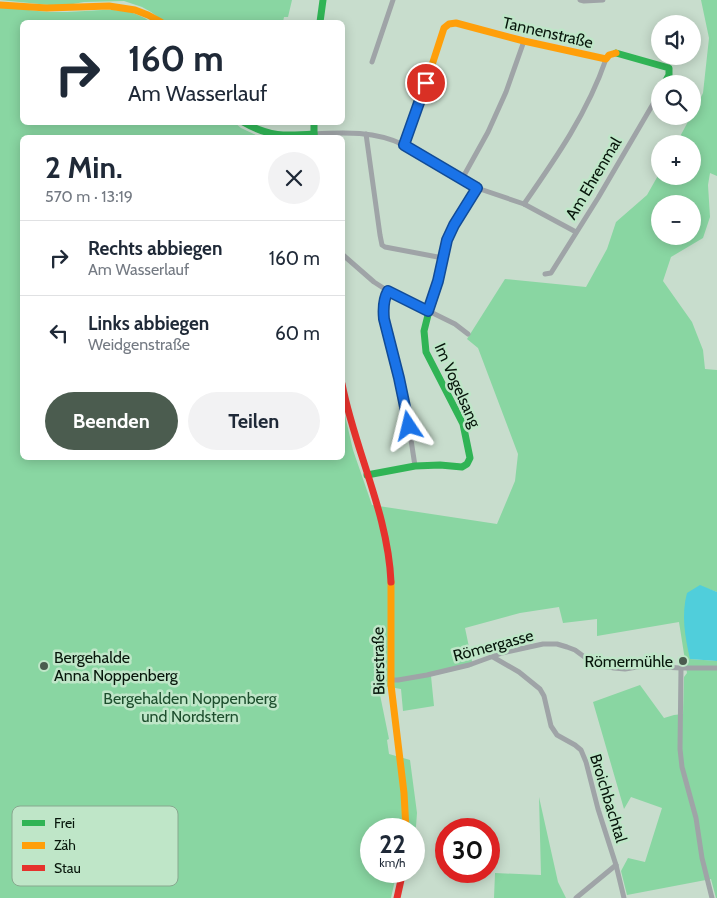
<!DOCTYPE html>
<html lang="de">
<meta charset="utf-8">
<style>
:root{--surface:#fff;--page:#f2f2f3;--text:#1f2937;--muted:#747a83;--line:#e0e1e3;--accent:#4b5c4f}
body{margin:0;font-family:Cabin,sans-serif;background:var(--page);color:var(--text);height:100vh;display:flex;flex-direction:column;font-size:19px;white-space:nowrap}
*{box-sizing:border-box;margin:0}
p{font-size:16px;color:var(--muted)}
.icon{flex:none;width:28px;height:28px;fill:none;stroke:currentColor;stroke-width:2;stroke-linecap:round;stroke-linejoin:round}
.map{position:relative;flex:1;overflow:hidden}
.side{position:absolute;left:20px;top:135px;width:325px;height:325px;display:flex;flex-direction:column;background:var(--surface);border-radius:8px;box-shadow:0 2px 12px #0003}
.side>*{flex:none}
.banner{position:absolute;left:20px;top:20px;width:325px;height:105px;border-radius:8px;box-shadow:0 2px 12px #0003;background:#fff;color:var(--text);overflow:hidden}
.tools{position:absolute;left:651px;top:15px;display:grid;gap:10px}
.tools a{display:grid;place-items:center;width:50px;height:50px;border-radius:50%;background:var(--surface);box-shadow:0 2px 12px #0003;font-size:25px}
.speed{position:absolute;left:360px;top:818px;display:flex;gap:10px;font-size:25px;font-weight:700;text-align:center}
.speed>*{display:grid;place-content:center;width:65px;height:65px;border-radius:50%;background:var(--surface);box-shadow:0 2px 12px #0003;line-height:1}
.speed small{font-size:12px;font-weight:400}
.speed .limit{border:8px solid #d22;background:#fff;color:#111}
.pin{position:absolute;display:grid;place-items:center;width:42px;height:42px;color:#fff;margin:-21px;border:2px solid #fff;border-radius:50%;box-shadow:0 1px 5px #0007}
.me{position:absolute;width:55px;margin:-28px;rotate:350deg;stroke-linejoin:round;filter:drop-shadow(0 0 4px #0008)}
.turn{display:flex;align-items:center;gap:18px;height:105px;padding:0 25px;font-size:22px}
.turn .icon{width:65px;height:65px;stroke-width:2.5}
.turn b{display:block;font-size:35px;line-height:42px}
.round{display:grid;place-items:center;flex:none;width:52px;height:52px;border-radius:26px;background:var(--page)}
.overview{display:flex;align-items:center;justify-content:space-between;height:85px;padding:0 25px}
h1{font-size:30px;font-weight:700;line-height:38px}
.primary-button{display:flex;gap:10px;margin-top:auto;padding:10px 25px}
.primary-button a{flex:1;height:58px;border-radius:30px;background:var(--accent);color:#fff;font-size:20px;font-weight:700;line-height:58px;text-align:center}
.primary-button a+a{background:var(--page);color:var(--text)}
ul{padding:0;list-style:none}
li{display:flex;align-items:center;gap:15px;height:75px;padding:0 25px;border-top:1px solid var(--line)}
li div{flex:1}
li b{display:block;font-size:19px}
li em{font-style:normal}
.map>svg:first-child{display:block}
.green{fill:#89d6a2;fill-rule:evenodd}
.water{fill:#50cedb}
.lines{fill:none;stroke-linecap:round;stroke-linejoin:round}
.street{stroke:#9fa4a7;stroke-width:5}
.fast{stroke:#30b455;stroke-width:7}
.slow{stroke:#ff9f0a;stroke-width:7}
.jam{stroke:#e5322d;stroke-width:7}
.route-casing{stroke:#114b97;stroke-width:12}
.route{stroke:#1a73e8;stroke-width:9}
.poi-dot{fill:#4b5c4f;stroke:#bfe6c8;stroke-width:2}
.labels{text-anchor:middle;stroke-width:5;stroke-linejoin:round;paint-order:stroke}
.street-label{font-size:16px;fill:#07160b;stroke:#bfe6c8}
.poi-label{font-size:16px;fill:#07160b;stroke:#bfe6c8;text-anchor:start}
.park-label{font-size:16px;fill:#1d4e2d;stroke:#bfe6c8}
.key{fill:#bfe6c8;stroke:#88a88f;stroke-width:1}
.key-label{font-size:14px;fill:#07160b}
</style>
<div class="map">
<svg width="717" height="898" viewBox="0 0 717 898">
<rect width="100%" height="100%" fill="#c8ddcd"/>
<g class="green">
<path d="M0,0H292L288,17H284L283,22H165L151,12L142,7L124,1L84,2L62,6L49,5Z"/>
<path d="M701,0H717V176L710,173L708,185L710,217L703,238L671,257L663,281L692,322L703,350L705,369L717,370V592L700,586L690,659L717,661V898H716L711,879L627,895L621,871L628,858L645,862L662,808L631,797L624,809L593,702L640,685L664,718L674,715L683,714L684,677L687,673L679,622L597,636V619L563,623L559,607L520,613L465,628L473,666L431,676L434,706L403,711L401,689L378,685L389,739L387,740L389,754L410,760L417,813L414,853V829H371V871H397L391,898H0V7C16,8 33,11 50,12C61,12 73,12 85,11C109,10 129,7 151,22H22V122L235,123L241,128L260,137L22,138V458H342L343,407L353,450L372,505L497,524L515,481L518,454L478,348L467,339L505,279L586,287L607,249L616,222L647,195L660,172V176H692V144H676L691,116H692L693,113L703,93L709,38ZM660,204H692V236H660Z"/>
<path d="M539,797L558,882L566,898H494L495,873L541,875Z"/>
</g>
<path class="water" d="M700,585L717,592V661L690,659C685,637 681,615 687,593Z"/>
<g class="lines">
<g class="street">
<path d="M580,0L584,1L603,0"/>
<path d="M372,62L393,0"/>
<path d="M314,134C344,132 376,131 404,145L477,188L524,204L576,232"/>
<path d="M366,134L380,235L382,245L385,247L443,258"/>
<path d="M462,179L488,132L506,92L524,41"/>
<path d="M524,204C556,158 588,112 606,59"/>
<path d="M342,254L374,282L388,291L455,324L468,334"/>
<path d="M545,274L551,273L598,198L660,92"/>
<path d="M388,291L384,302V319L406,407L415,466"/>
<path d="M493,657L519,672L540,689L544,696L551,726L557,735L575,745L581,750L586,762L598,809L616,865L624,898"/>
<path d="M681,668L680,749L682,767L696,818L702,858L712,898"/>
<path d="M391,680H398L427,675L469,665L502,653L543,644H557L567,647L575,650L594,664L614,668L625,669L643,666L681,668H717"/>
<path d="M576,898L616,865"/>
</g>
<g class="fast">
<path d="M320,22L323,0"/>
<path d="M616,53L669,68V75L664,84"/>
<path d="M243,122C269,137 285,136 314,134"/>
<path d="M314,122V137"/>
<path d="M367,475L415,466L440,465L462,467L467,464L470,458L463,424L426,352L424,331L431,303"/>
</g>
<g class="slow">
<path d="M0,5L47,8L109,6L135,10L148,15L161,22"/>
<path d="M404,145L421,99L444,28L449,24L456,23L524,41L606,59L609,55L616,53"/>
<path d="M431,303L438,281L447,240L453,225L477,188"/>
<path d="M391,582V685L404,793L406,829"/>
</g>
<g class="jam">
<path d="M342,384C355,451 388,513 391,582"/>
<path d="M397,898L403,871"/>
</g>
</g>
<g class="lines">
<defs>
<path id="route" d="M409,426L399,378L384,319C383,309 383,300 388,291L428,311L438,281L447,240L454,225L477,188L404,145L426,83"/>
</defs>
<use href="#route" class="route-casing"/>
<use href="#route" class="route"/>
</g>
<g class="poi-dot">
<circle cx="683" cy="661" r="5"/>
<circle cx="44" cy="666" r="5"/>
</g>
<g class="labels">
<g class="street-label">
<text transform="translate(548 32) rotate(13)" y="6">Tannenstraße</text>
<text transform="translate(593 178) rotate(-59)" y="6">Am Ehrenmal</text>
<text transform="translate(458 385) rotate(66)" y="6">Im Vogelsang</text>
<text transform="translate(493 645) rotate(-15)" y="6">Römergasse</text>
<text transform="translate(378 661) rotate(-91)" y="6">Bierstraße</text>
<text transform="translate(609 798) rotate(73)" y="6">Broichbachtal</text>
</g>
<g class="poi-label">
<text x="54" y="663">Bergehalde<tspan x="54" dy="18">Anna Noppenberg</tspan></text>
<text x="673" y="667" text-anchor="end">Römermühle</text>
</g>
<g class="park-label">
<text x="190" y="704">Bergehalden Noppenberg<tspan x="190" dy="18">und Nordstern</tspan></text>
</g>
</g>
<rect x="12" y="806" width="166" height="80" rx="8" class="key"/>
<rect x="22" y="820" width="23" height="6" fill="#30b455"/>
<rect x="22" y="842" width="23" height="7" fill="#ff9f0a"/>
<rect x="22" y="865" width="23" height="6" fill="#e5322d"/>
<g class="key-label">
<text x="54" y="828">Frei</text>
<text x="54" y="850">Zäh</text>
<text x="54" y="873">Stau</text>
</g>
</svg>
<div class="tools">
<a><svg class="icon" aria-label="sound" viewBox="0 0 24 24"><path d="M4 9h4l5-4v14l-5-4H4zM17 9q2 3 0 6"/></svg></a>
<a><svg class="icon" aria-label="search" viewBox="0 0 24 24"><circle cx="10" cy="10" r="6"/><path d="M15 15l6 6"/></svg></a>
<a>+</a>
<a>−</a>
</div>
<div class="speed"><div>22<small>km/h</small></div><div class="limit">30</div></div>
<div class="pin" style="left:426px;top:83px;background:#d93025"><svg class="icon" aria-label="arrive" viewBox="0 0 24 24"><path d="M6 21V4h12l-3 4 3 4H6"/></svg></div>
<svg class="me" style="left:409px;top:426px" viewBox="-20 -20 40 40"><path d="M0-17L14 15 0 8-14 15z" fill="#1a73e8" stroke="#fff" stroke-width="4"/></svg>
<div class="banner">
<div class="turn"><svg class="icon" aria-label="right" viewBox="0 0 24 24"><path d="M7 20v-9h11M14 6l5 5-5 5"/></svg><div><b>160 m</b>Am Wasserlauf</div></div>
</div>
<section class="side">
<div class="overview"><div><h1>2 Min.</h1><p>570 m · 13:19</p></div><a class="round"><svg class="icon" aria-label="close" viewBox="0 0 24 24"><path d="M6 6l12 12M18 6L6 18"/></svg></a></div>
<ul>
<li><svg class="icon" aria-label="right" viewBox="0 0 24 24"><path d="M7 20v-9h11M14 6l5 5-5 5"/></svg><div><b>Rechts abbiegen</b><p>Am Wasserlauf</p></div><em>160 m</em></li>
<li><svg class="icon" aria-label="left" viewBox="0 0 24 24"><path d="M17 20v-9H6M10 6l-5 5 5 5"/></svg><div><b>Links abbiegen</b><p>Weidgenstraße</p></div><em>60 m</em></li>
</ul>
<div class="primary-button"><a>Beenden</a><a>Teilen</a></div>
</section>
</div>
